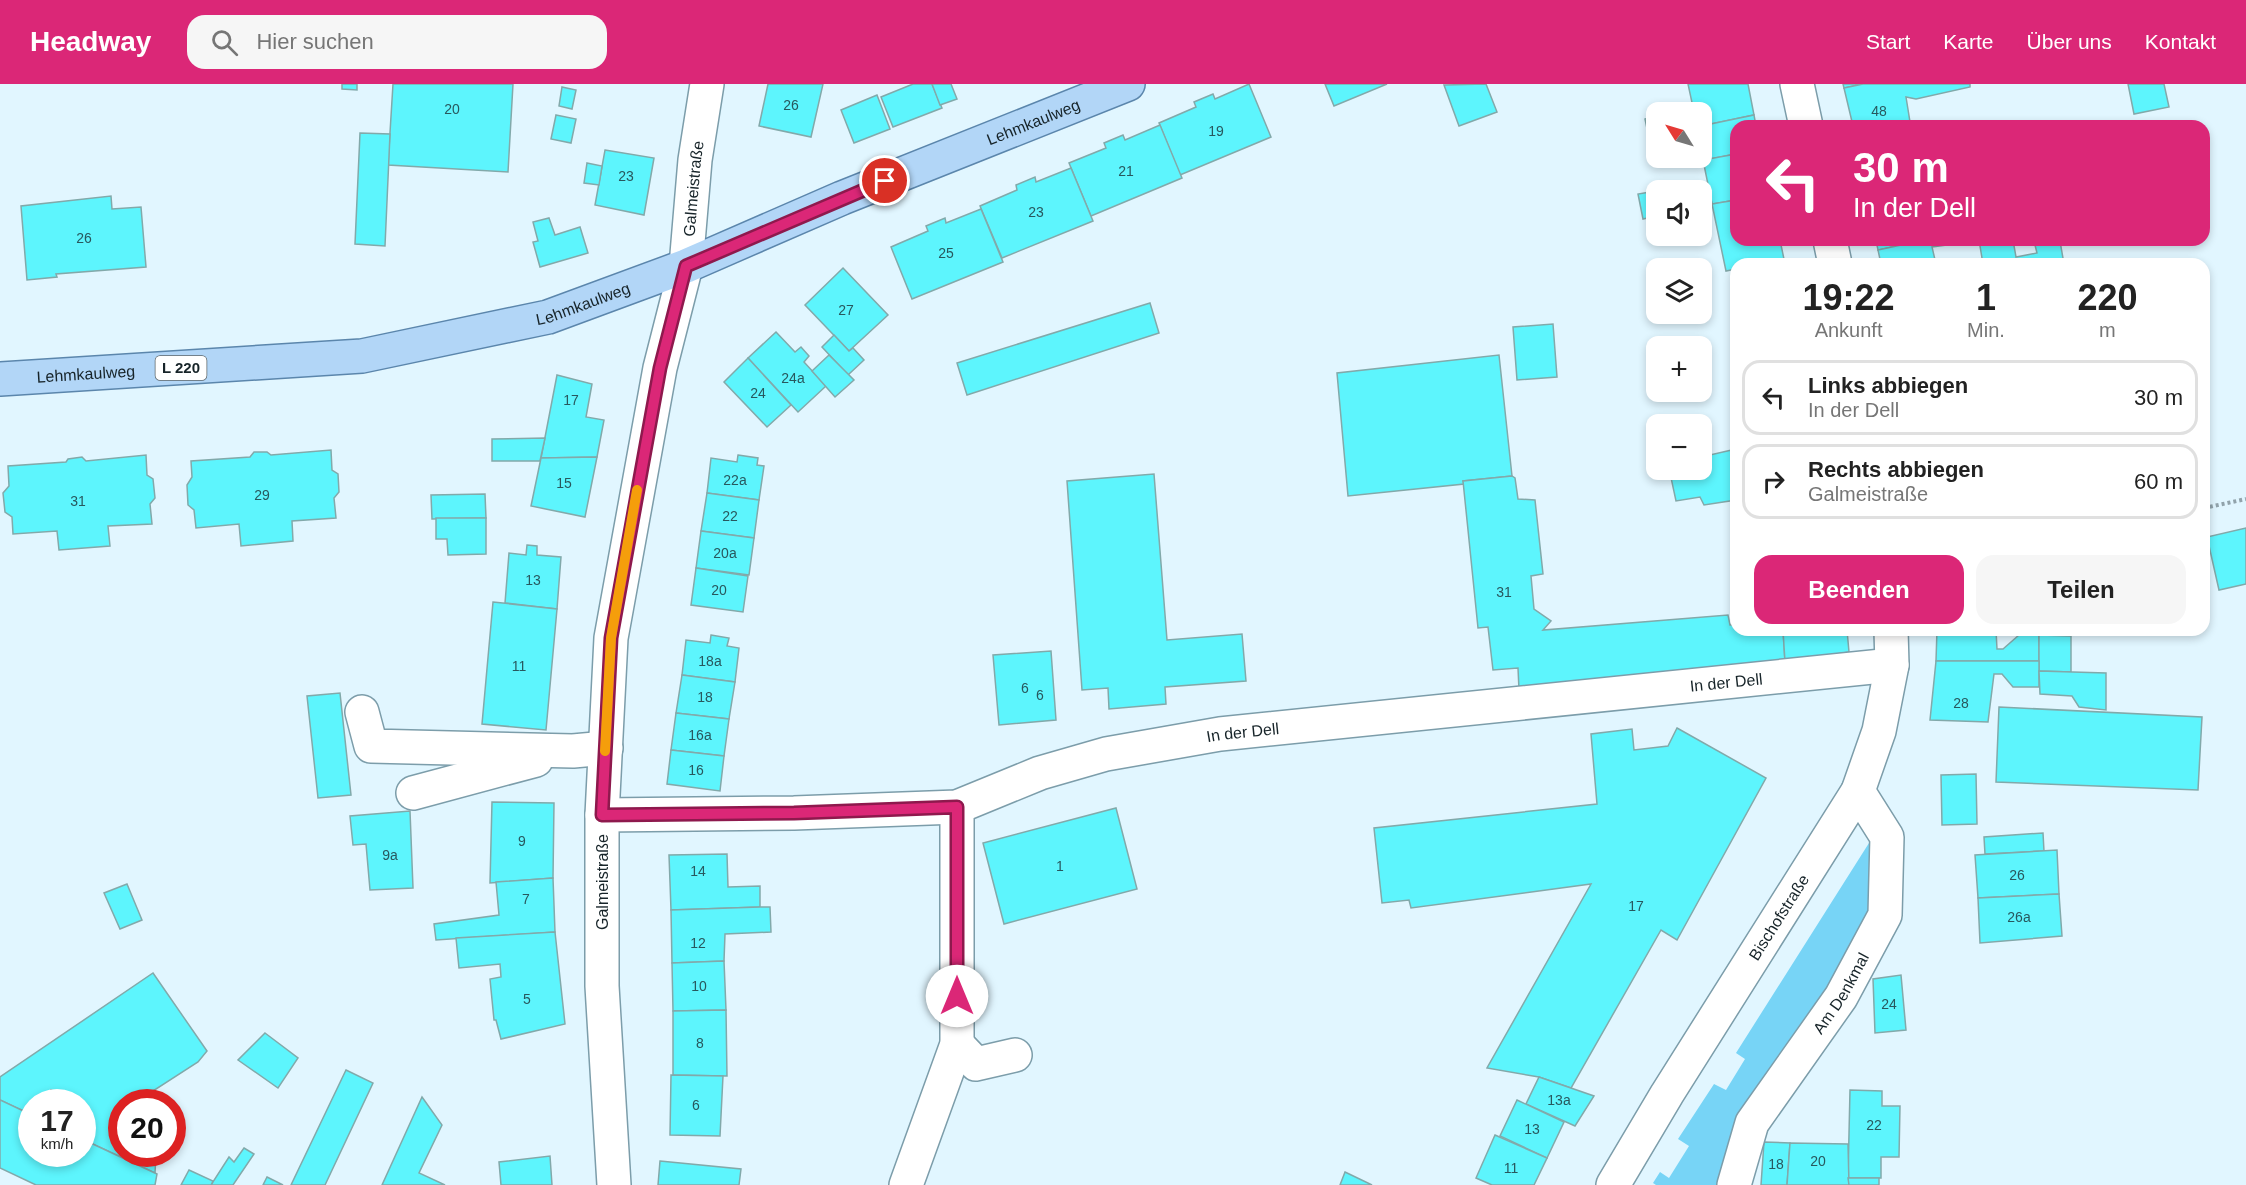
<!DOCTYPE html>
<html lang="de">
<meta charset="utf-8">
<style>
:root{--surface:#fff;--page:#f6f6f6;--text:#222;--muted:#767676;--line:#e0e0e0;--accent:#db2777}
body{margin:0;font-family:Helvetica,sans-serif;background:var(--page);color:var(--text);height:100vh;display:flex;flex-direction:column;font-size:22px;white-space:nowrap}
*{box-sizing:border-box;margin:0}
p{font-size:20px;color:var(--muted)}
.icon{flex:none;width:33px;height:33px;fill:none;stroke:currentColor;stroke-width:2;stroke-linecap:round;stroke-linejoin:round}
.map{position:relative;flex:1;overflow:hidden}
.drawer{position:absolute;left:1730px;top:174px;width:480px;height:378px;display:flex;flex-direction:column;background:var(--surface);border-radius:18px;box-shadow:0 3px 9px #0003}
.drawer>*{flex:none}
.guide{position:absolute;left:1730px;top:36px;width:480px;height:126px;border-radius:18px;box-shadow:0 3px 9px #0003;background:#db2777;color:#fff;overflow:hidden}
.needle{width:39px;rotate:307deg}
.tools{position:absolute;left:1646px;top:18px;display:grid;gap:12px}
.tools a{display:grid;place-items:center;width:66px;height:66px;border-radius:12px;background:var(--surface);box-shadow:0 3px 9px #0003;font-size:30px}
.speed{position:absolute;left:18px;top:1005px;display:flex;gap:12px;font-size:30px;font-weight:700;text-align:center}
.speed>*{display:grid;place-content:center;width:78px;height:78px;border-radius:50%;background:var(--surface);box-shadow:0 3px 9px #0003;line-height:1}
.speed small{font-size:15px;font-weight:400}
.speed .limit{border:9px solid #d22;background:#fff;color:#111}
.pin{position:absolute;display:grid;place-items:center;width:51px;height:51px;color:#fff;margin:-26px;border:3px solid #fff;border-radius:50%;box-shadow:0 2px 6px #0007}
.me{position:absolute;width:66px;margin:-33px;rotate:0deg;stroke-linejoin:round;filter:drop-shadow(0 0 4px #0008)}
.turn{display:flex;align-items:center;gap:21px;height:126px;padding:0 24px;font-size:27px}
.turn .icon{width:78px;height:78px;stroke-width:2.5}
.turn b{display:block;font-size:42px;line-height:51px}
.eta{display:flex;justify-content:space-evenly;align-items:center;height:102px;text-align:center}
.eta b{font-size:36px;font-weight:800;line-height:42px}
.button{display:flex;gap:12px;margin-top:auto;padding:12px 24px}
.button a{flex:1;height:69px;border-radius:18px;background:var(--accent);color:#fff;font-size:24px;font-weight:800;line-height:69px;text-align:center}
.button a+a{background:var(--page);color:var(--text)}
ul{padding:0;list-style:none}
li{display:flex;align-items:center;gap:18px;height:75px;margin:0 12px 9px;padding:0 12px;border:3px solid var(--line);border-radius:18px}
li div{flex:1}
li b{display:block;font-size:22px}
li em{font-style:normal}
header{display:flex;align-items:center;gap:36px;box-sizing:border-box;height:84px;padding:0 30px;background:var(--accent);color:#fff}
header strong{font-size:28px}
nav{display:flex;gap:33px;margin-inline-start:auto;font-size:21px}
.search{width:420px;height:54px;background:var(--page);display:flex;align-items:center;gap:15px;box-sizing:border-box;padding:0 21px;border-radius:18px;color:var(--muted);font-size:22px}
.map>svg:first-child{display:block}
.green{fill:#77d4f6}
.building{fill:#5df5fd;stroke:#82a9aa;stroke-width:1.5}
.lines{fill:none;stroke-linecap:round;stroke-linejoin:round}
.minor-casing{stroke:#7c9daa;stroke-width:36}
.major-casing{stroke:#5b86ac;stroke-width:36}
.path{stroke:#91a3ab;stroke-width:4;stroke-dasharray:3 3;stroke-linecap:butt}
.minor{stroke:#fff;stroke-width:33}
.major{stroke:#b2d6f7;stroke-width:33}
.route-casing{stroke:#8e194d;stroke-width:15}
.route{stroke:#db2777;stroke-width:10}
.slow{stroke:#f59e0b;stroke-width:10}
.labels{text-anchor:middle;stroke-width:4.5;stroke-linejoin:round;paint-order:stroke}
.number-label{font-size:14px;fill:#28585e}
.shield{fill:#fff;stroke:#5d6669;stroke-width:1.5}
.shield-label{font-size:15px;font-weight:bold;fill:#172429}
.street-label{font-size:16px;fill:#172429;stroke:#fff}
</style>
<header>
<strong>Headway</strong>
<div class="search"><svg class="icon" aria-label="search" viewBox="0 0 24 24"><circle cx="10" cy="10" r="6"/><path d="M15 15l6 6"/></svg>Hier suchen</div>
<nav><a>Start</a><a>Karte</a><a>Über uns</a><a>Kontakt</a></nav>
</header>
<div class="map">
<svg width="2246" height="1101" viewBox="0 0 2246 1101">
<rect width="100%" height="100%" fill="#e1f6ff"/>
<path class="green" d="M1869,759L1879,771L1876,834L1719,1101H1656L1653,1099L1660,1088L1669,1094L1689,1062L1678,1055L1714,1000L1726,1006L1745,975L1736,969Z"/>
<g class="building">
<path d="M342,0H357V6L342,5Z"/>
<path d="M393,0H513L508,88L388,81Z"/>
<path d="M768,0H823L811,53L759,42Z"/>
<path d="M913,0H932L942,24L893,43L881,13Z"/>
<path d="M932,0H951L957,15L940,21Z"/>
<path d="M1249,0L1271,53L1180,91L1159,39L1196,23L1194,18L1213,10L1215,15Z"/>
<path d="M1325,0H1387L1334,22Z"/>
<path d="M1486,0L1497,28L1459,42L1444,1Z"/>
<path d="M1688,0H1748L1754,31L1701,42V28H1694Z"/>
<path d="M1843,0H1863L1844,4Z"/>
<path d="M1863,0H1970V3L1916,15L1906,13L1910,38L1892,42H1853L1844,4Z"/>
<path d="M2128,0H2164L2169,23L2134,30Z"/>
<path d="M562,3L576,6L572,25L559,22Z"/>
<path d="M877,11L890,45L854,59L841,26Z"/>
<path d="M1693,25L1694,28H1674Z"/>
<path d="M556,31L576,35L571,59L551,55Z"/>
<path d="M1754,31L1756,42H1736V70L1684,80L1682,74H1701V42Z"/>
<path d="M1656,32V52L1649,54L1645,35Z"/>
<path d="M1910,38L1911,42H1892Z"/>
<path d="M1160,41L1182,94L1091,132L1069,79L1106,64L1104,59L1123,51L1125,56Z"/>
<path d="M360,49L390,50L385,162L355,160Z"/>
<path d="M605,66L654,74L644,131L595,121Z"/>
<path d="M1736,70V116L1712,120L1703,76Z"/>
<path d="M587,79L602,82L599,101L584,99Z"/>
<path d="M1071,84L1093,137L1002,174L980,122L1017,106L1016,101L1035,93L1036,98Z"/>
<path d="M1698,98L1708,102L1712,120L1701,123V106H1656Z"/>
<path d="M1656,107V132L1643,135L1638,110Z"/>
<path d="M111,112L112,125L141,123L146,183L56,190L57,193L27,196L21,122Z"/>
<path d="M1736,116V156H1780L1785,180H1736V185L1726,187L1712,120Z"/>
<path d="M981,125L1003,178L912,215L891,163L928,147L926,142L945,134L946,139Z"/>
<path d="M549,134L555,151L580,143L588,169L540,183L533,158L538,157L533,138Z"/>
<path d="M1876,156H1924L1878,166Z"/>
<path d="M1924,156H1945L1946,161L1932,163L1936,180H1881L1878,166Z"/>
<path d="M1979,156H2013L2016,173L2037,169L2035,161L2060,157L2064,180H1983Z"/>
<path d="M843,184L888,231L849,267L805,221Z"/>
<path d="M1150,219L1159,249L967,311L957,279Z"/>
<path d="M1553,240L1557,293L1517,296L1513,243Z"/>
<path d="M776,248L795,268L801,263L809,272L804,278L826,302L798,328L748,274Z"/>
<path d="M834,251L849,267L853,264L864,276L848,291L822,263Z"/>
<path d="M829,271L854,296L835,313L812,287Z"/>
<path d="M1499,271L1512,392L1463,397L1464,400L1348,412L1337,289Z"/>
<path d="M748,274L791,321L767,343L724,298Z"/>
<path d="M557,291L592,300L586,333L604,336L597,373L541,374Z"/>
<path d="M545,354L540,377H492V355Z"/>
<path d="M1736,365V416L1704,421L1700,413L1676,417L1670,389L1701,386V373Z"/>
<path d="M331,366L332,386L338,390L339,408L334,414L336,434L292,437L293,457L241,462L239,440L196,444L194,426L188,421L187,401L192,393L191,377L250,373L254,368H267L271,371Z"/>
<path d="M146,371L147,391L153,395L155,414L150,420L152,440L108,442L110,462L59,466L57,447L13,450L12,433L5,428L3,409L9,402L8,382L66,378L68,375L82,373L86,377Z"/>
<path d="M738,371L758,374L757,381L764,382L759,416L707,409L711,374L737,378Z"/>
<path d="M597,373L585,433L531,422L541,374Z"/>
<path d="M1154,390L1167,556L1242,550L1246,597L1165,603L1166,620L1109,625L1108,604L1082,606L1067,397Z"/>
<path d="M1512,392L1515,394L1518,415L1535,416L1543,490L1531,492L1534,525L1551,537L1543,546L1728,531L1730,541H1736V546H1783L1785,578L1519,606L1518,584L1493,586L1488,543L1478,544L1463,397Z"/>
<path d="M707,409L759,416L754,454L701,447Z"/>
<path d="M485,410L486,434L432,435L431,411Z"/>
<path d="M436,434H486V470L448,471L447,455H436Z"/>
<path d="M2246,444V500L2219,506L2207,453Z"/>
<path d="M701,447L754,454L749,491L696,484Z"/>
<path d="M527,461L537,462V471L561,473L557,525L505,519L509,469L526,471Z"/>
<path d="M696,484L748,492L743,528L691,521Z"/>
<path d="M493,518L557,525L546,646L482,640Z"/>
<path d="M1783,546H1847L1849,568L1785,578Z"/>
<path d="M1937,546H1996L1997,565H2003L2019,551H2039V577H1936Z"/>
<path d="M2084,546H2148L2147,549Z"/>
<path d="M711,551L729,554L727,562L739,564L735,598L682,591L686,556L710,559Z"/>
<path d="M2039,551L2071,552V588L2039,587Z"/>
<path d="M1051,567L1056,636L999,641L993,571Z"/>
<path d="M1936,577H2039V603H2013L2002,590H1994L1988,638L1930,636Z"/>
<path d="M2039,587L2106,589V626L2079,623L2072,612L2040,610Z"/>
<path d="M682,591L735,598L729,635L676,629Z"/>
<path d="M340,609L351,711L318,714L307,612Z"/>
<path d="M1999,623L2202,633L2198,706L1996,698Z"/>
<path d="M676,629L729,635L724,672L671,666Z"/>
<path d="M1677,644L1766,694L1677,856L1661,846L1571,1004L1539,993L1487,984L1591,800L1411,824L1409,816L1382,819L1374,744L1597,720L1591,650L1632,645L1634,666L1668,662Z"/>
<path d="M671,666L724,672L720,707L667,700Z"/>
<path d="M1976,690L1977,740L1942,741L1941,691Z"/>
<path d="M492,718L554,719L553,794L490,799Z"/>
<path d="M1116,724L1137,805L1004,840L983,759Z"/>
<path d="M410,727L413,804L370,806L366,760L353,761L350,732Z"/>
<path d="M2043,749L2044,767L1985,770L1984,753Z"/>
<path d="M2057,766L2059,810L1978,814L1975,771Z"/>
<path d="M727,770L728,803L760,802V823L671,826L669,771Z"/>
<path d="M553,794L555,848L436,856L434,840L499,831L496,798Z"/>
<path d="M127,800L142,836L120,845L104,809Z"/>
<path d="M2059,810L2062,852L1980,859L1978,814Z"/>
<path d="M760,823H770L771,848L725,850L724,877L672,879L671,826Z"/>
<path d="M555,848L565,940L501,955L496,936H494L490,895L501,893L500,880L459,884L456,854Z"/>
<path d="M724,877L726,926L673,927L672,879Z"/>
<path d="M153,889L207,967L198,978L136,1018H122V1070H156L155,1089L82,1055V1018H75L51,1006L45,1018H32V1031L0,1016V993Z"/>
<path d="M1901,891L1906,946L1875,949L1873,895Z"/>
<path d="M726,926L727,992L673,991V927Z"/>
<path d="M265,949L298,974L278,1004L238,976Z"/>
<path d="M346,986L373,999L325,1101H291Z"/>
<path d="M671,991L723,992L720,1052L670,1051Z"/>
<path d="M1539,993L1594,1012L1575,1042L1526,1020Z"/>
<path d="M51,1006L76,1018H45Z"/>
<path d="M1850,1006L1882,1007V1022H1900L1899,1073H1881V1094H1848Z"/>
<path d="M422,1013L442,1041L419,1089L445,1101H382Z"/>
<path d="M0,1016L32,1031V1070H82V1055L157,1090L155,1101H36L0,1084Z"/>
<path d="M1517,1016L1564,1038L1547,1074L1500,1052Z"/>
<path d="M1495,1051L1547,1074L1534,1101H1492L1476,1094Z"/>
<path d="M1764,1058L1790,1059L1787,1101H1761Z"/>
<path d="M1790,1059L1848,1060L1849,1101H1787Z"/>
<path d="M244,1064L254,1070L233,1101H211L229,1073L234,1078Z"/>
<path d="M550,1072L552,1101H501L499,1078Z"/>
<path d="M660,1077L741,1085L739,1101H658Z"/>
<path d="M189,1086L213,1097L211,1101H181Z"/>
<path d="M1345,1088L1372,1101H1340Z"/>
<path d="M267,1093L283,1101H263Z"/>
<path d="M1848,1094H1879V1101H1849Z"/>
</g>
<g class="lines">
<defs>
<g id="minor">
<path d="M1797,0L1806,42"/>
<path d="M1830,156L1835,180"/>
<path d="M362,628L371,662L573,667L606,664"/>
<path d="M413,709L536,676"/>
<path id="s1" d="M602,731L794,729L957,723L1040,689L1106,670L1220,650L1892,581"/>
<path d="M957,960L976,980L1015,971"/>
<path id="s2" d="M614,1101L602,902V731L611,554L660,284L686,182L695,76L707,0"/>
<path d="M906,1101L957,960V723"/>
<path id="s3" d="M1613,1101L1667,1010L1858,707L1879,647L1892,581L1891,546"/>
<path id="s4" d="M1734,1101L1752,1039L1841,913L1885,831L1887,753L1858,707"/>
</g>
<g id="major">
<path id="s5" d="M0,295L362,272L548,233L686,182L842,114L1128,0"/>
</g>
</defs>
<use href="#minor" class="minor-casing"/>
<use href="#major" class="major-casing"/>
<path class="path" d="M2204,424L2246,415"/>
<use href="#minor" class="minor"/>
<use href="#major" class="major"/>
</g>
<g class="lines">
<defs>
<path id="route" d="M885,97L686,182L660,284L611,554L602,731L794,729L957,723V912"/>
</defs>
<use href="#route" class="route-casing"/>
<use href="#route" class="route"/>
<path class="slow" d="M605,667L611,554L637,406"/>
</g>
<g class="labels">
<g class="number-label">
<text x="791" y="26">26</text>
<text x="452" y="30">20</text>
<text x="1879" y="32">48</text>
<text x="1216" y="52">19</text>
<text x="1126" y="92">21</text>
<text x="626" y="97">23</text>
<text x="1036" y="133">23</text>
<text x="84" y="159">26</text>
<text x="946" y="174">25</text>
<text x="846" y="231">27</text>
<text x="793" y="299">24a</text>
<text x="758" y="314">24</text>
<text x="571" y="321">17</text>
<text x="735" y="401">22a</text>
<text x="564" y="404">15</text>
<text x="262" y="416">29</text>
<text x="78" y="422">31</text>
<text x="730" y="437">22</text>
<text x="725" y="474">20a</text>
<text x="533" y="501">13</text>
<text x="719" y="511">20</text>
<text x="1504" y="513">31</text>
<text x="710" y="582">18a</text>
<text x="519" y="587">11</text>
<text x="1025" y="609">6</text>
<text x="1040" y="616">6</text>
<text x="705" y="618">18</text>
<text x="1961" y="624">28</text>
<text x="700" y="656">16a</text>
<text x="696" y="691">16</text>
<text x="522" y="762">9</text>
<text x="390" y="776">9a</text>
<text x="1060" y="787">1</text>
<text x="698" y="792">14</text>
<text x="2017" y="796">26</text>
<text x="526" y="820">7</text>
<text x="1636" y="827">17</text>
<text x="2019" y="838">26a</text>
<text x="698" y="864">12</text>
<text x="699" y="907">10</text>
<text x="527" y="920">5</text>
<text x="1889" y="925">24</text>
<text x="700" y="964">8</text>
<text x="1559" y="1021">13a</text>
<text x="696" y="1026">6</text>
<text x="1874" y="1046">22</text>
<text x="1532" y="1050">13</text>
<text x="1818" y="1082">20</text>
<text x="1776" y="1085">18</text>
<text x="1511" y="1089">11</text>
</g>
<rect class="shield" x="155.5" y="272" width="51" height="24" rx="4.5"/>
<g class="shield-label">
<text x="181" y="289">L 220</text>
</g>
<g class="street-label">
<text dy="6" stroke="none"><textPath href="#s5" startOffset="1076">Lehmkaulweg</textPath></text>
<text dy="6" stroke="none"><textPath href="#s2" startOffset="1005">Galmeistraße</textPath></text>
<text dy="6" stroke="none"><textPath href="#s5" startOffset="590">Lehmkaulweg</textPath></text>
<text dy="6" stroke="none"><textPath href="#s5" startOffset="86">Lehmkaulweg</textPath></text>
<text dy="6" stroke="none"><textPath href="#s1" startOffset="1138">In der Dell</textPath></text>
<text dy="6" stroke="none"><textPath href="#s1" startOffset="652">In der Dell</textPath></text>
<text transform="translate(602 798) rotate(-90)" y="6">Galmeistraße</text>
<text dy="6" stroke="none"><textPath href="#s3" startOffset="315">Bischofstraße</textPath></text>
<text dy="6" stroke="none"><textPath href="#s4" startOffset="222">Am Denkmal</textPath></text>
</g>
</g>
</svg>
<div class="tools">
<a><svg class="needle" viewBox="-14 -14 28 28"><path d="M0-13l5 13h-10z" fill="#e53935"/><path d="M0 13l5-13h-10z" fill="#767676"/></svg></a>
<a><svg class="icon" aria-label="sound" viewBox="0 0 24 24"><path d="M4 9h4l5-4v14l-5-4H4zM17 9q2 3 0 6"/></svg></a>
<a><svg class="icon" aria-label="layers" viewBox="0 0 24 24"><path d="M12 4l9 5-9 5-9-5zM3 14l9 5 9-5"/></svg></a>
<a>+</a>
<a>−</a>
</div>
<div class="speed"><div>17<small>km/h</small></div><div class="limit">20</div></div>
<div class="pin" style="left:885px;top:97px;background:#d93025"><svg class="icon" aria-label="arrive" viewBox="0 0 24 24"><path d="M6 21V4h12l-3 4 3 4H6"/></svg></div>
<svg class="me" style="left:957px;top:912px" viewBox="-20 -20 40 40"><circle r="19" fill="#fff"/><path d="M0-13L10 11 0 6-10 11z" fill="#db2777"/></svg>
<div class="guide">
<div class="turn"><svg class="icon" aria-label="left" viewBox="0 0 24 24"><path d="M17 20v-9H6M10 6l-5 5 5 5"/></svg><div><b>30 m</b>In der Dell</div></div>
</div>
<section class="drawer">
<div class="eta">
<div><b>19:22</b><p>Ankunft</p></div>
<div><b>1</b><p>Min.</p></div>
<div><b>220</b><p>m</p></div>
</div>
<ul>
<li><svg class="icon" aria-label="left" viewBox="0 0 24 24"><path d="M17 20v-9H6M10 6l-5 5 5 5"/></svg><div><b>Links abbiegen</b><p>In der Dell</p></div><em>30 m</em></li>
<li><svg class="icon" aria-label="right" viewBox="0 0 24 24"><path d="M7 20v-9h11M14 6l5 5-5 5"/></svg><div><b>Rechts abbiegen</b><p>Galmeistraße</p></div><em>60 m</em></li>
</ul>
<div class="button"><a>Beenden</a><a>Teilen</a></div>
</section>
</div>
